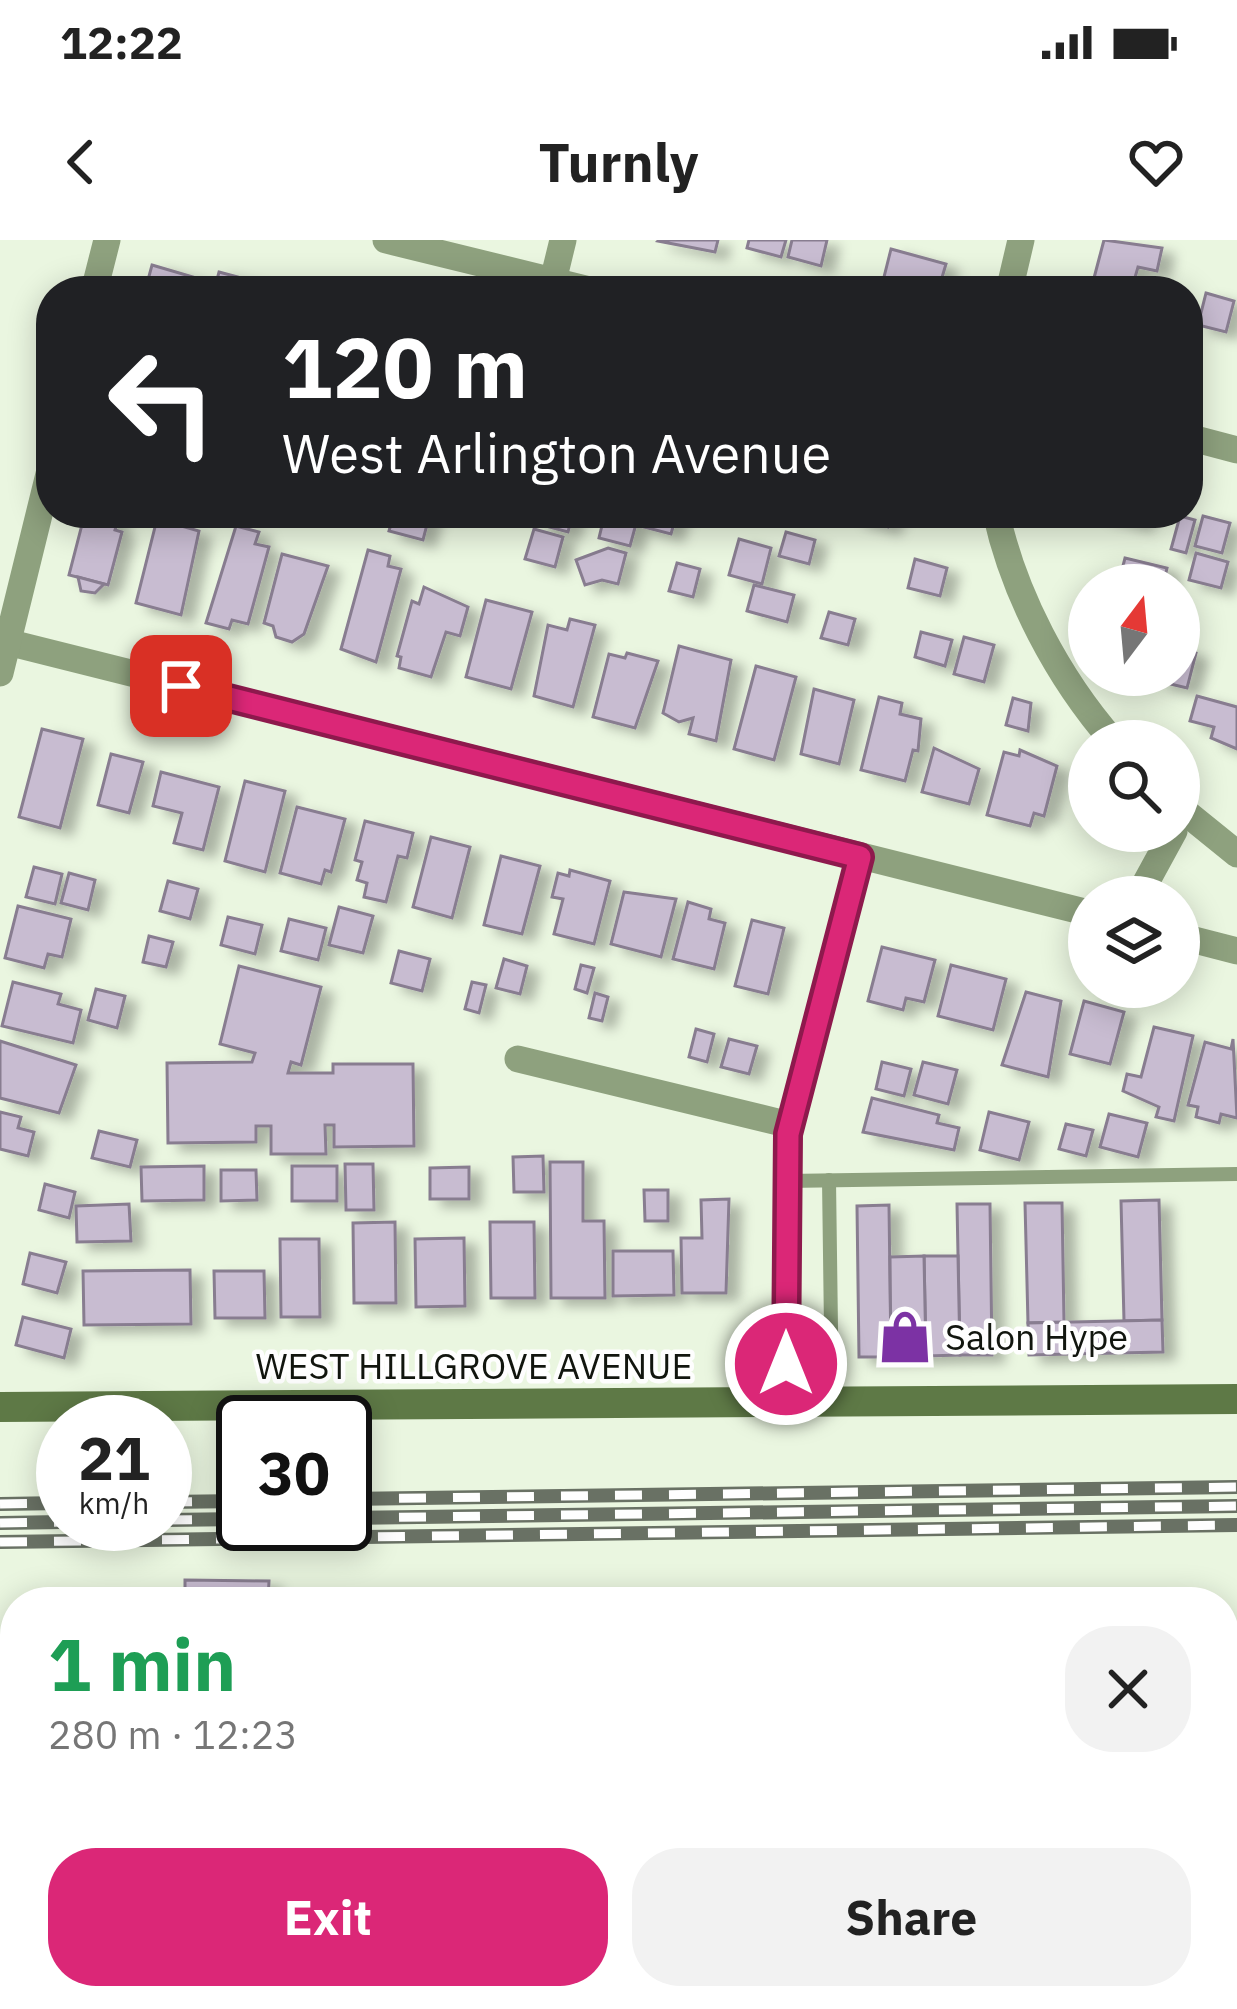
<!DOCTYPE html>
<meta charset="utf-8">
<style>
:root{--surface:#fff;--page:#f2f2f2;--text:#222;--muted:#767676;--accent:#db2777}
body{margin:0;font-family:"IBM Plex Sans",sans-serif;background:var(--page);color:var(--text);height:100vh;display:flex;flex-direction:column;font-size:45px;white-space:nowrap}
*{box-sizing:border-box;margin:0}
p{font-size:39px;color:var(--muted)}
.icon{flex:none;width:66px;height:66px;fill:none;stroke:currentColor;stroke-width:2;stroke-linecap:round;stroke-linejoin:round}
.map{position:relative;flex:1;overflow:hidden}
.panel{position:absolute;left:0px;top:1347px;width:1239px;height:423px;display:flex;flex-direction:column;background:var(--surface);border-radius:48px 48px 0 0;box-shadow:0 6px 30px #0003}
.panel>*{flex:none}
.banner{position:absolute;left:36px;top:36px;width:1167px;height:252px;border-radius:48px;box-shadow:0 6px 30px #0003;background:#202124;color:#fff;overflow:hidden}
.needle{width:78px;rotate:16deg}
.buttons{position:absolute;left:1068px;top:324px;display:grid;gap:24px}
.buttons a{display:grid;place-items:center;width:132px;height:132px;border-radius:50%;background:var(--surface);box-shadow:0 6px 30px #0003;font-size:60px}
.speed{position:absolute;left:36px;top:1155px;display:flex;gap:24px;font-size:60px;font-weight:700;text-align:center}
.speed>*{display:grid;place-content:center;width:156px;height:156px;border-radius:50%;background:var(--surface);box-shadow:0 6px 30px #0003;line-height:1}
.speed small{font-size:30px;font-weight:400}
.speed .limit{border:6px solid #111;border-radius:18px;background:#fff;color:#111}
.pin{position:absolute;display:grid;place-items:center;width:102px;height:102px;color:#fff;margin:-51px;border-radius:24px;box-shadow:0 6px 18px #0006}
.me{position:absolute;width:132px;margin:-66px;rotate:0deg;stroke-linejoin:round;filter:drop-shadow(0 0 9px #0008)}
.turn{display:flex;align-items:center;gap:42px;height:252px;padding:0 48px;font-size:54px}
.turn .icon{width:156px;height:156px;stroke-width:2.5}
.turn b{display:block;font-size:84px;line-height:102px}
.round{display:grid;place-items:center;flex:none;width:126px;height:126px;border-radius:48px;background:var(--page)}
.overview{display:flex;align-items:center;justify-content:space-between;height:204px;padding:0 48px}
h1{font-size:72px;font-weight:800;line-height:90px;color:#1e9e55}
.cta{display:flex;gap:24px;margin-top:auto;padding:24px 48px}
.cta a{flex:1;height:138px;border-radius:48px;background:var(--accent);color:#fff;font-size:48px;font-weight:800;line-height:138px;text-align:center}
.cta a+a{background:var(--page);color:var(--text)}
.status{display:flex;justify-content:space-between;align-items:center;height:84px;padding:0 60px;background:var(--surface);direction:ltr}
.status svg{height:33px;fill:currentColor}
header{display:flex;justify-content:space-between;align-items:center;height:156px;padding:0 48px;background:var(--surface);font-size:54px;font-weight:800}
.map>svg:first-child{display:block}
.green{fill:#c0e3a3}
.building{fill:#c8bcd1;stroke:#887d90;stroke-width:3;filter:url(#shadow)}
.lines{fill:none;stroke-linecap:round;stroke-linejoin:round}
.path{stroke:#889081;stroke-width:6;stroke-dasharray:9 9;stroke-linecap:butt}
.lane{stroke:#8ea17e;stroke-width:14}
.street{stroke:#8ea17e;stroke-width:27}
.secondary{stroke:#5e7946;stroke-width:30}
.rail-casing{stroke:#697164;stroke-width:14}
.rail{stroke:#fefefe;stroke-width:9;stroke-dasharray:27;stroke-linecap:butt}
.route-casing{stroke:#8e194d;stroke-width:30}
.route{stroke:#db2777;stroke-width:21}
.labels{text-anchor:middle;stroke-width:9;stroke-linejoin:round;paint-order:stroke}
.poi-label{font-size:36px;fill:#11150e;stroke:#fefefe;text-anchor:start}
.street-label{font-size:36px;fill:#11150e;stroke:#fefefe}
</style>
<div class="status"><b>12:22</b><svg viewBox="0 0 49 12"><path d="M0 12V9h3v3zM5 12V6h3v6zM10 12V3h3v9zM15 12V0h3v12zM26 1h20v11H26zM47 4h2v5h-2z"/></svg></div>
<header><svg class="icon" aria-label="back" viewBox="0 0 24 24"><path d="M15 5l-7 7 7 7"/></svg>Turnly<svg class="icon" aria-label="heart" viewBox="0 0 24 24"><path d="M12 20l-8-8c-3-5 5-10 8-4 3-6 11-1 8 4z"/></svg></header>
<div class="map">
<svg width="1237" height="1769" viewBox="0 0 1237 1769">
<defs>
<filter id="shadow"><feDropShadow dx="12" dy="7" stdDeviation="6" flood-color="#0004"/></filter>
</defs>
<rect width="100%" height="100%" fill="#eaf6e0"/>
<path class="green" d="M209,1755H383L379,1769H267Z"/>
<g class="building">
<path d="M718,0L715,12L658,1L659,0Z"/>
<path d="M749,0H786L781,17L747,8Z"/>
<path d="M792,0H827L821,26L788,17Z"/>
<path d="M1104,0L1162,8L1157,31L1138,27L1132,48L1094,38Z"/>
<path d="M891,9L946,24L938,51L881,49Z"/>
<path d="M152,25L193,37L189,51H145Z"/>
<path d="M219,32L253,41L250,51H214Z"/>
<path d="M1206,53L1234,61L1226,92L1198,85Z"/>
<path d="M85,273L118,280L115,290L122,292L108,345L69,335Z"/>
<path d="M394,273H430L423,300L389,291Z"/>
<path d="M541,273H573L568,292L538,284Z"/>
<path d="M605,273H639L630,306L599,298Z"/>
<path d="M644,273H677L671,294L640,286Z"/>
<path d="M856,273H892L888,287L854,278Z"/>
<path d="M1098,273H1143L1140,284Z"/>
<path d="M1180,276L1195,280L1186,313L1171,309Z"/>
<path d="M1203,276L1230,283L1222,313L1195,306Z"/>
<path d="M157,279L199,291L181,375L136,363Z"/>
<path d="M236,286L259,292L255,304L269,307L248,384L232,380L229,389L206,383Z"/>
<path d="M534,289L563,297L555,327L525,319Z"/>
<path d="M786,292L815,300L809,324L779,316Z"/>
<path d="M739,299L771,308L762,344L729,335Z"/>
<path d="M608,308L626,313L618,344L602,340L585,345L576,320Z"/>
<path d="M368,310L390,316L388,326L401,329L376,422L341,409Z"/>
<path d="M1196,313L1228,322L1221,348L1189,340Z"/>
<path d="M282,314L328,326L304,394L292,402L276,397L273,386L264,383Z"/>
<path d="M1125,318L1167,328L1163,345H1118Z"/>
<path d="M915,319L947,328L940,356L908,348Z"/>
<path d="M677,323L700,329L693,357L669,351Z"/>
<path d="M78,337L104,344L95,353L81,351Z"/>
<path d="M754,345L794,355L787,382L747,371Z"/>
<path d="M424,347L468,367L460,396L446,392L431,437L399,428L401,417L397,416L412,361L419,364Z"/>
<path d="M486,360L532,372L511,449L466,437Z"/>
<path d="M829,372L855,379L848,405L821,398Z"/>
<path d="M570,379L595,385L573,467L534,456L548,385L567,390Z"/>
<path d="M921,392L952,400L945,426L915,417Z"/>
<path d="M964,397L994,405L984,442L954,434Z"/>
<path d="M679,406L731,420L716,501L689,494L693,478L679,482L663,473Z"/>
<path d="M1179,408L1196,413L1187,448L1158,441L1159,435H1179Z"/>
<path d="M627,413L658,421L635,488L593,477L609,414L625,418Z"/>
<path d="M756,426L796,437L774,520L734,509Z"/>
<path d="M814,449L854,460L839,524L801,514Z"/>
<path d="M1197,456L1237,467V509L1211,498L1214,487L1190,481Z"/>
<path d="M879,457L902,463L900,474L921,479L918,511L913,510L905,541L861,530Z"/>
<path d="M1013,458L1031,463L1028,491L1006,485Z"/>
<path d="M42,489L83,499L60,588L19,577Z"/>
<path d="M934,508L979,529L969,564L922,552Z"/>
<path d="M1020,510L1057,526L1044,576L1034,573L1030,586L987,575L1004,512L1019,516Z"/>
<path d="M111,514L143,522L129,573L98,565Z"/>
<path d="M161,532L219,547L203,610L174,603L182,573L153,566Z"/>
<path d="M245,541L285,551L265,632L225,621Z"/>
<path d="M297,567L345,579L331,632L325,630L321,644L280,633Z"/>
<path d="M365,581L413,593L407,618L398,616L386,662L364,657L367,643L357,640L362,622L355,620Z"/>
<path d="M431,597L470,607L452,678L413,667Z"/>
<path d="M501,616L540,626L522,694L484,685Z"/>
<path d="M34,627L62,634L55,664L26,657Z"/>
<path d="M570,630L610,641L594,704L554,694L563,659L552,657L558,633L569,636Z"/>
<path d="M69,633L95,640L88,670L61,663Z"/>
<path d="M168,641L198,649L190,679L160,671Z"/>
<path d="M624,652L676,659L661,717L611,704Z"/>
<path d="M688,662L711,669L709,679L725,683L714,729L673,719Z"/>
<path d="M18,666L71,679L62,717L48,714L44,728L5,718Z"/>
<path d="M339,667L373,676L363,713L329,705Z"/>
<path d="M228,677L262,685L255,714L221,705Z"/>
<path d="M289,679L326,688L318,720L281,711Z"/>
<path d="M752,680L784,688L768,754L735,746Z"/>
<path d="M149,696L173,702L166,727L143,722Z"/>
<path d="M882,707L935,720L924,762L906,758L903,770L868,761Z"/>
<path d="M399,711L430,719L422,751L391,743Z"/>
<path d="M504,719L527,726L520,754L496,748Z"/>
<path d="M581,725L594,728L587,753L575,749Z"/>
<path d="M951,725L1006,739L993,790L938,776Z"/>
<path d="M239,726L321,747L301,825L291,822L288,833H333V824H413L414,906L334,907V885H325L326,914H271V886H256V902L168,903L167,823L252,822L255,813L220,804Z"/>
<path d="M13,742L61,754L58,764L81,770L73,803L2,786Z"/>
<path d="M472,742L486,745L479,773L465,769Z"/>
<path d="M96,749L125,756L117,788L88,780Z"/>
<path d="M1026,752L1061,761L1048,837L1002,825Z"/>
<path d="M595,753L608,757L602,781L589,778Z"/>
<path d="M1084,761L1124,772L1110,824L1070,814Z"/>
<path d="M1154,787L1193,796L1174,881L1156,877L1159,867L1123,851L1127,834L1141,837Z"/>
<path d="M696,789L714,794L707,822L689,817Z"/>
<path d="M729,799L757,806L749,834L721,827Z"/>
<path d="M1233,799L1237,878L1221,874L1219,883L1196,877L1198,867L1188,865L1205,802L1231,809Z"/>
<path d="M0,801L76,825L59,873L0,858Z"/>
<path d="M882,822L911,829L904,856L876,849Z"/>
<path d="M923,822L957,830L948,864L914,855Z"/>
<path d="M872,858L939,875L937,883L959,888L954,910L863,892Z"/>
<path d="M0,872L21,877L18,888L34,892L28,916L0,909Z"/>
<path d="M989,872L1029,882L1019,920L980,910Z"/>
<path d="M1109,874L1147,883L1138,917L1100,907Z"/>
<path d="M1066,884L1093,890L1086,916L1059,909Z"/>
<path d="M99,891L137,900L130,927L92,918Z"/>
<path d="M543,916L544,952H514L513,917Z"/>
<path d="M550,922H583V981H604L605,1058H551Z"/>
<path d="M345,924H373L374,970H346Z"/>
<path d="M204,926V960L142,961L141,927Z"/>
<rect x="292" y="926" width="45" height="35"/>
<path d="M469,927V959H430V928Z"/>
<path d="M221,930H256L257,960L221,961Z"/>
<path d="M45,944L75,952L69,978L39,970Z"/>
<path d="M644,950H668V981H645Z"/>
<path d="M729,959L726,1053H682L681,998H702L701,960Z"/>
<path d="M1159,960L1162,1080L1124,1081L1121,961Z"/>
<path d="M1025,963H1062L1064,1082L1028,1083Z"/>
<path d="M129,964L131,1001L77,1002L76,966Z"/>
<path d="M957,964H990L992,1115H960Z"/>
<path d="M889,965L891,1117H859L857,966Z"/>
<path d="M395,982L396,1063H354L353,983Z"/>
<path d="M490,982H534L535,1058H491Z"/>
<path d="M464,998L465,1066L416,1067L415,999Z"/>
<path d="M280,999H319L320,1077H281Z"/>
<path d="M613,1011H673L674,1055L613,1056Z"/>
<path d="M30,1013L66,1022L57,1053L23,1044Z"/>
<path d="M924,1016H958L960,1115L926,1116Z"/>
<path d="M924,1016L926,1116L891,1117L890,1017Z"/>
<path d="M190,1030L191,1084L84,1085L83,1031Z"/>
<path d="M214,1031H264L265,1078H215Z"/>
<path d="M23,1077L71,1089L64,1118L16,1105Z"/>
<path d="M1162,1080L1163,1112L1029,1115L1028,1083Z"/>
<path d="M185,1340L269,1341L268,1362H185Z"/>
<path d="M1224,1512L1237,1516V1769H873L877,1755H1224Z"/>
<path d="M813,1758L855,1769H810Z"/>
</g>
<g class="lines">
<path class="path" d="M795,1769L801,1755"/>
<g class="lane">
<path d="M829,940L832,1163"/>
<path d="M787,941L1237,934"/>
<path d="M1224,1472H1237"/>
</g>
<g class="street">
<path d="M386,0L594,51"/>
<path d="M553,41L563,0"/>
<path d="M94,51L107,0"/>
<path d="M1009,51L1021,0"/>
<path d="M1188,197L1237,210"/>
<path d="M996,273C1014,355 1058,438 1113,501"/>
<path d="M7,402L1089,673"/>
<path d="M0,433L51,226"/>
<path d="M1179,567L1237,614"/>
<path d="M1138,657L1174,591"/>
<path d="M1179,696L1237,711"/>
<path d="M518,819L790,885"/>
<path d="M786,1164L788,894L860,617"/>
<path d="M0,1747L15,1751"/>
<path d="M32,1755L87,1769"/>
</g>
<path class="secondary" d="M0,1167L1237,1159"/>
<defs>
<g id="rail">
<path d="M345,1259L1237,1247"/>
<path d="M165,1262L243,1261"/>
<path d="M0,1264L63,1263"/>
<path d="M345,1278L1237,1266"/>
<path d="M165,1280L243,1279"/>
<path d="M0,1283L63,1282"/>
<path d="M0,1302L1237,1285"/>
</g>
</defs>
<use href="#rail" class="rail-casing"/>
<use href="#rail" class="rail"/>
</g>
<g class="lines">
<defs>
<path id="route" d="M181,446L860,617L788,894L786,1124"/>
</defs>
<use href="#route" class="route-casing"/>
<use href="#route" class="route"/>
</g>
<defs>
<symbol id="shop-bare" viewBox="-9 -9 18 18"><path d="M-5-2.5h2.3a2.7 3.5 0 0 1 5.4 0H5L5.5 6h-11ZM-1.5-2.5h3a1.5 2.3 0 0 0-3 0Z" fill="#7c32a4" stroke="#fefefe" stroke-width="2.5" paint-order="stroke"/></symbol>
</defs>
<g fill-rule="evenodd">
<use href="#shop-bare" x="867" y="1059" width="76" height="76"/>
</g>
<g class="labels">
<g class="poi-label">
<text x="945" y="1110">Salon Hype</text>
</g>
<g class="street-label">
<text x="474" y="1139">WEST HILLGROVE AVENUE</text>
</g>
</g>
</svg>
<div class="buttons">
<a><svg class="needle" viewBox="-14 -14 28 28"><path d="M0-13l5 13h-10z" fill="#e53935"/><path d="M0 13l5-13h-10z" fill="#767676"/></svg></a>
<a><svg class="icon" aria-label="search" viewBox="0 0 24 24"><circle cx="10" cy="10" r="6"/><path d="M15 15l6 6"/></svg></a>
<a><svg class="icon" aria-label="layers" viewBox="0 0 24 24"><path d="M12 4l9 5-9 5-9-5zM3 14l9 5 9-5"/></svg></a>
</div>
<div class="speed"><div>21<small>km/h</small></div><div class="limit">30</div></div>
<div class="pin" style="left:181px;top:446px;background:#d93025"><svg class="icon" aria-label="arrive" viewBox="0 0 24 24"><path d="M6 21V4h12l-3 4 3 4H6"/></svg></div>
<svg class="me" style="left:786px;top:1124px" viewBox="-20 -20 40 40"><circle r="17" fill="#db2777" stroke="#fff" stroke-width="3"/><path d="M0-11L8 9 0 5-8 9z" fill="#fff"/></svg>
<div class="banner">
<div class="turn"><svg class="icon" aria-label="left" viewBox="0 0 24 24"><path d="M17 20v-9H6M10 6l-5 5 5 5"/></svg><div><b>120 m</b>West Arlington Avenue</div></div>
</div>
<section class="panel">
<div class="overview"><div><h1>1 min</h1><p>280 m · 12:23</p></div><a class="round"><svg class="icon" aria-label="close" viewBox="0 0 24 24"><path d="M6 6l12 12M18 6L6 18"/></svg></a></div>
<div class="cta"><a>Exit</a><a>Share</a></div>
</section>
</div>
